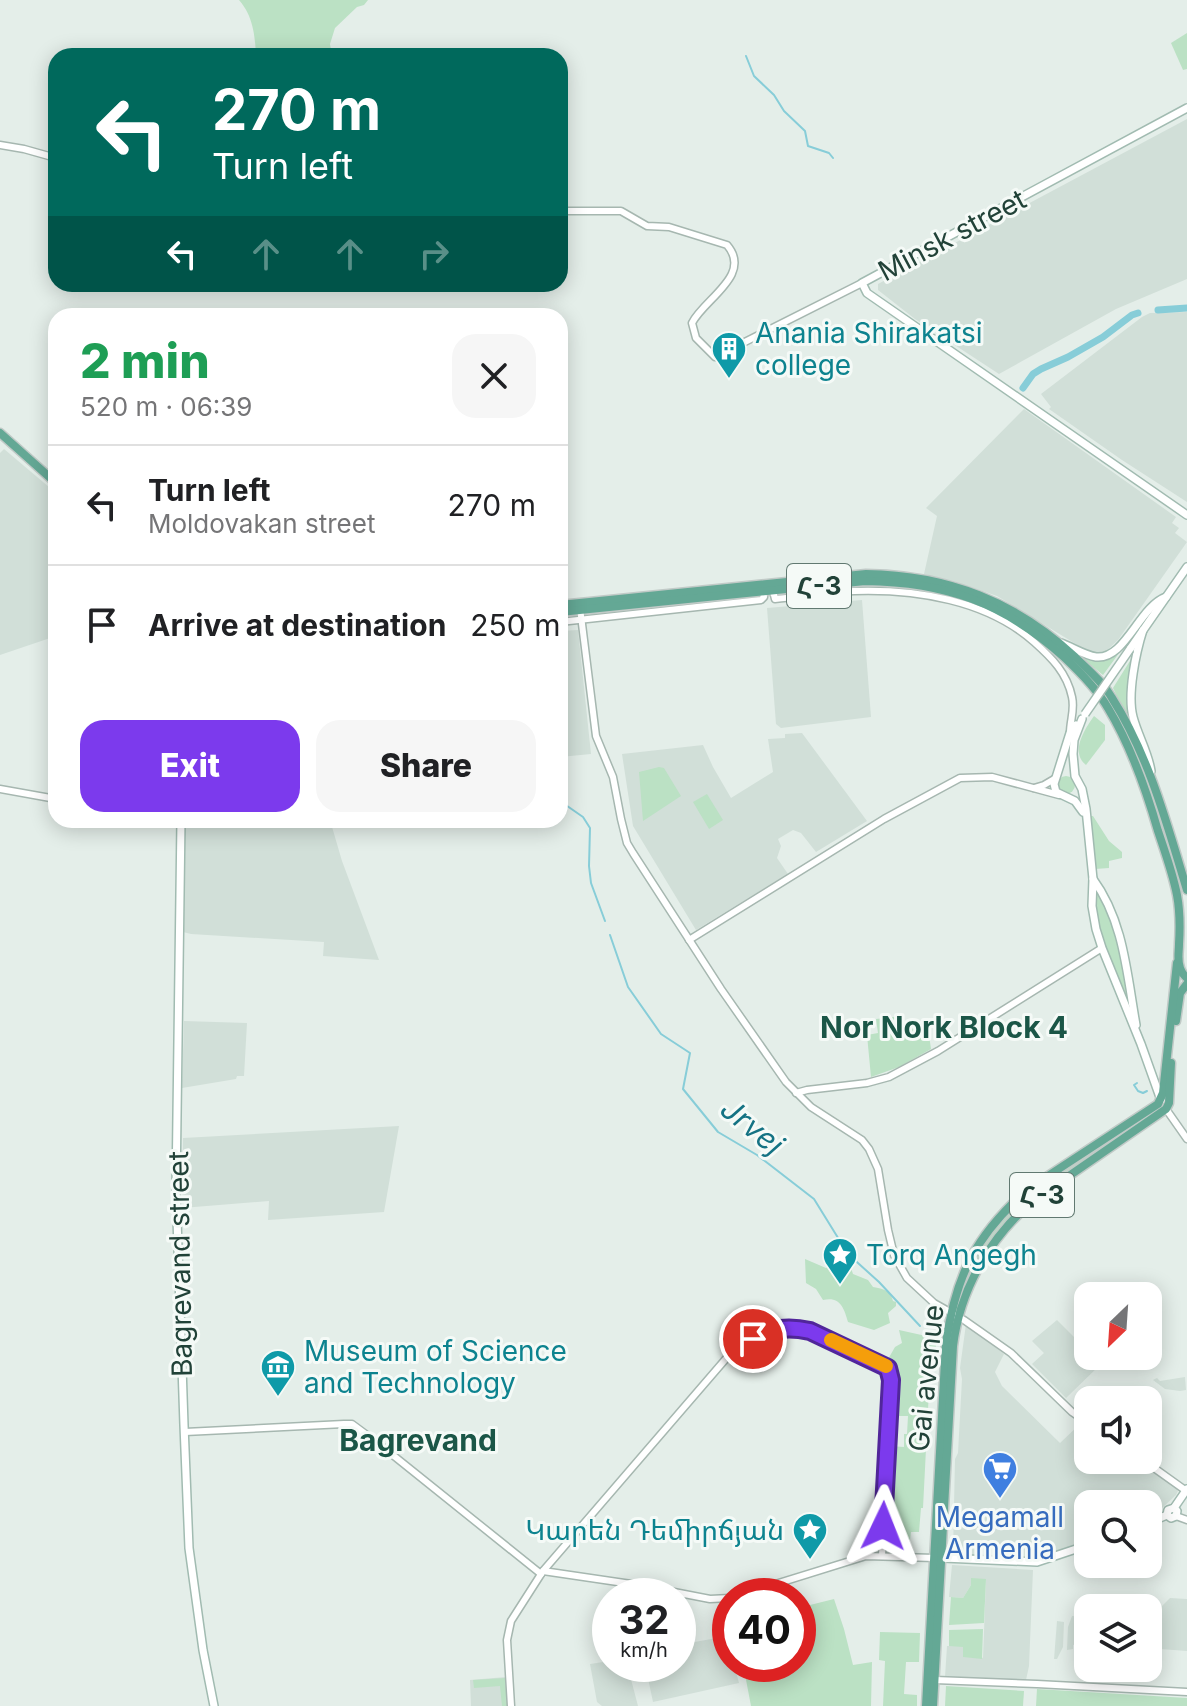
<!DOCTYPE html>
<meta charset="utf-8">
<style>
:root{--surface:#fff;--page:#f6f6f6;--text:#202124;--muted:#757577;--line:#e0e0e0;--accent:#7c3aed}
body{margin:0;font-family:Inter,"Noto Sans Armenian",sans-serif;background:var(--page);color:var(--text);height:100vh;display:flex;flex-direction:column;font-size:30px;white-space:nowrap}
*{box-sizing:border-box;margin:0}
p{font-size:26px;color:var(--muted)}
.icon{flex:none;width:44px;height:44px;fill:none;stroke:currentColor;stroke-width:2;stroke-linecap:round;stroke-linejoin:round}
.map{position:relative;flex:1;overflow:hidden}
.sheet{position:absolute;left:48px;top:308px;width:520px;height:520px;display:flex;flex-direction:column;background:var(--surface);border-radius:24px;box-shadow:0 4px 20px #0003}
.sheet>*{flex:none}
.banner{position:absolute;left:48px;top:48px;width:520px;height:244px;border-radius:24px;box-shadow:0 4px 20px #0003;background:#00695c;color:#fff;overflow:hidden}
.needle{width:52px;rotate:205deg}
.tools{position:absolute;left:1074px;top:1282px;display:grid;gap:16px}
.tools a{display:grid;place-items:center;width:88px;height:88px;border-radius:16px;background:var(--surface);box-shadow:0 4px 20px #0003;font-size:40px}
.speed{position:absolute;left:592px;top:1578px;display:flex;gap:16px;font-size:40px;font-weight:700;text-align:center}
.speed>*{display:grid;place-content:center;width:104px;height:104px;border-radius:50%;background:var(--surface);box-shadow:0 4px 20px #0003;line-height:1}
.speed small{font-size:20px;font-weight:400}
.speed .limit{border:12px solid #d22;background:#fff;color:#111}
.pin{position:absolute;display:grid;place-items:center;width:68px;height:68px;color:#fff;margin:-34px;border:4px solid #fff;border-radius:50%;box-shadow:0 2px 8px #0007}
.me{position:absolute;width:88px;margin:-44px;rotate:2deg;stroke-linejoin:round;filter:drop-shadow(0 0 6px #0008)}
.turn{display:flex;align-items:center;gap:28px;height:168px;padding:0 32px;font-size:36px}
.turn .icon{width:104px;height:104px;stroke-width:2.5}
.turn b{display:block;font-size:56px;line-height:68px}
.lanes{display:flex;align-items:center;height:76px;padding:0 32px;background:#0003;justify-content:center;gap:40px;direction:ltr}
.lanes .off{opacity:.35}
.round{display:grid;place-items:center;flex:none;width:84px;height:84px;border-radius:24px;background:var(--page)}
.head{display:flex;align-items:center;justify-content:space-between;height:136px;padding:0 32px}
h1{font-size:48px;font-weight:800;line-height:60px;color:#1e9e55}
.button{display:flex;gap:16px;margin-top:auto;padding:16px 32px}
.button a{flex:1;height:92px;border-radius:24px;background:var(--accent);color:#fff;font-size:32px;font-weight:800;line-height:92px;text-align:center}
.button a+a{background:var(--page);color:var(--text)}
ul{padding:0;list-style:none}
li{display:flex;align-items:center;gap:24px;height:120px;padding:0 32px;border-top:2px solid var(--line)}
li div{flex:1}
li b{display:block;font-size:30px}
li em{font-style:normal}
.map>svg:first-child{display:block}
.built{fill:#d1dfd8}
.green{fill:#bbe1c4}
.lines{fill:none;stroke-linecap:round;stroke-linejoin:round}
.stream{stroke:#87cdd8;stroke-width:2}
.river{stroke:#87cdd8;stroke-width:7}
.tertiary-casing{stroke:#a6b7b0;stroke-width:9}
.secondary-casing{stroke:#a1bbb1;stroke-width:10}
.primary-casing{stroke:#c1cac7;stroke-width:11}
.tertiary{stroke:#fff;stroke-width:6}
.secondary{stroke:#fff;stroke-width:7}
.primary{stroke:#64a895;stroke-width:8}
.secondary-bridge-casing{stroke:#a1bbb1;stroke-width:10;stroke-linecap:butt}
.secondary-bridge{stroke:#fff;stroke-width:7}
.route-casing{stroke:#51269a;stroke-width:20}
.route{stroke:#7c3aed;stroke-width:14}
.slow{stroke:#f59e0b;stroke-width:14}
.labels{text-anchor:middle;stroke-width:6;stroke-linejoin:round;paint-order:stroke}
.shield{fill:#f5faf7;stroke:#617971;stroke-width:2}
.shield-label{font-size:26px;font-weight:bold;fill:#214238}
.street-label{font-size:28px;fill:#214238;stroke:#f5faf7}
.culture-label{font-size:28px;fill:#0d838f;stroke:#f5faf7;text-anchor:start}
.shop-label{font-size:28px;fill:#366cbe;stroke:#f5faf7}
.neighbourhood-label{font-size:30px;font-weight:bold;fill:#1b5647;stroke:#f5faf7}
.water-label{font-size:30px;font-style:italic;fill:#157384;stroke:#f5faf7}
</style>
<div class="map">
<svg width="1187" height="1706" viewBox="0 0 1187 1706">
<rect width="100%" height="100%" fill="#e4eee9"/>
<g class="built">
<path d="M1187,119V279L1116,309L999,374L915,319L878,290V284Z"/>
<path d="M1187,312V502L1122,460L1049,409L1051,407L1041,394L1142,317L1150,313Z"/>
<path d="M1024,409L1176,517L1172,523L1179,528L1175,533L1187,542L1118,640L1104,653L1096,654L1084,649L997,596L953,581L924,574L937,516L926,508Z"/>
<path d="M4,449L56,493V636L0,655V453Z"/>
<path d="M862,600L871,717L781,728L776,724L767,608Z"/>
<path d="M578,630L591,754L560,757V631Z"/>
<path d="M802,733L867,821L816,852L801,833L793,830L778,839L781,846L777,858L788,874L696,930L633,826L622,754L703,745L713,767L731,798L773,772L768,739L785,738V734Z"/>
<path d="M184,820H330L342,861L379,960L323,956L324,942L191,934L183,932Z"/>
<path d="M184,1021L247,1023L244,1076H237L236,1079L182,1088Z"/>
<path d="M399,1126L384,1212L268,1220L269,1201L182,1208L183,1138Z"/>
<path d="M1057,1320L1088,1351V1356H1093L1101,1364L1066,1398L1032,1364L1044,1353L1032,1341Z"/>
<path d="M966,1324L1004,1354L995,1372L1002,1386L1060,1443L1082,1422L1088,1426V1460H1138L1174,1485L1178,1491L1176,1495L1148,1521V1504H1088V1543L1034,1560L1030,1557L953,1555L955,1459L958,1453L962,1379L960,1368Z"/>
<path d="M1185,1377L1186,1390L1180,1391L1165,1389L1153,1380L1157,1378L1160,1381Z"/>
<path d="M952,1565L1033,1570L1029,1666L1026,1680L945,1677L947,1646H964L983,1658L986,1579L971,1585L963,1598L949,1597Z"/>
<path d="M1170,1598L1187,1599V1651L1160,1649L1161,1607Z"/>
<path d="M1072,1616L1088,1617V1621H1075L1076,1644L1073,1645V1649L1067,1650L1068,1627Z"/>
<path d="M1057,1621L1064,1622L1063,1647L1057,1659H1054Z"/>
<path d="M728,1636L730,1664H734L739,1683L653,1702L645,1664H678V1645Z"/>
<path d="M610,1661V1664H627L638,1706H602L597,1702L590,1664Z"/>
<path d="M506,1677L508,1706H471L470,1680Z"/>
</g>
<g class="green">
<path d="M239,0H368L364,5L357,7L335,28L330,44L332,56H256C255,35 253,16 239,0Z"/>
<path d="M1187,33V69L1183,70L1171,43Z"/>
<path d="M760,594V598L609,613L608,610Z"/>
<path d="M1125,645L1103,675L1073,651C1097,661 1106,666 1125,645Z"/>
<path d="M1058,646L1095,682L1111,702L1135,748L1149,782L1183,896H1181L1147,782L1133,749L1125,732Z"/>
<path d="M1133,656L1129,698L1146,756L1113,688Z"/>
<path d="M1094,716L1105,725V740L1086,765C1070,752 1084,730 1094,716Z"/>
<path d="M659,767L664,768L681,796L643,821L639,772Z"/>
<circle cx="1066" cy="785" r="9"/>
<path d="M707,794L723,820L709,829L693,802Z"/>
<path d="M1090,816H1093L1109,841L1122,852V858L1109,861V868L1095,869Z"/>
<path d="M1095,887L1109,912L1118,943L1130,1007L1128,1008L1098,924Z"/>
<path d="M902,1016L904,1029L928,1028L931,1049L899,1067L871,1077L867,1035L878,1033L876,1019Z"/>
<path d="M1142,1120L1143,1123C1087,1159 1022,1195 984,1251C972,1268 966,1289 958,1308L955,1306L974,1257L999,1223L1010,1210L1037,1185Z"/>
<path d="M805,1259L826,1268L842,1259L849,1262L853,1274L868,1280L873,1287C884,1289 890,1290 893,1301L896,1302V1306L888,1313L890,1323L874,1330L848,1322C844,1308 840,1296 823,1300L816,1289L806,1283Z"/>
<path d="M899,1330L935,1338L936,1345L934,1369L930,1370L923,1508H921L919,1532H911L910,1540L903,1539L902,1536H896V1547H885L890,1446L904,1447V1434H907L908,1416H895V1411L892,1410L895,1377L887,1361L895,1347L902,1343Z"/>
<path d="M971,1578L986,1579L984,1623L949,1625L951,1597L963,1598L971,1585Z"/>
<path d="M834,1599L844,1629L853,1665L872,1662L871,1706H751L743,1664H798V1608Z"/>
<path d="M983,1629L982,1659L963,1657V1647L949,1646V1630Z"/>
<path d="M880,1632L920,1633L919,1662H906L904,1694L917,1695V1706H883L885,1661L879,1660Z"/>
<path d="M505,1678L507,1706H502L500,1686L474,1688L473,1680Z"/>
<path d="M946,1686L1024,1691L1023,1706H945Z"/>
<path d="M1037,1689L1187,1698V1706H1036Z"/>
</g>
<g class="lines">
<g class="stream">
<path d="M746,56L754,76L774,95L784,111L805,131L808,146L829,153L833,158"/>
<path d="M560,801L583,817L590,828L589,866L591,883L605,921"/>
<path d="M610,935L628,987L661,1034L690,1053L683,1089L718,1132L757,1155L814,1199L848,1254L879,1282L920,1326"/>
<path d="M1137,1083L1134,1085L1138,1091L1143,1093L1147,1091"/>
</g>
<g class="river">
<path d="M1158,310L1187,308"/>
<path d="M1023,388L1033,374L1041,369L1068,357L1103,337L1132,315L1138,313"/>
</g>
<defs>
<g id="tertiary">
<path d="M0,145L24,149L56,158"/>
<path d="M560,211H621L647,226L669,227L727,245C753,275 704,299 692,323L696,338L715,357L862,283"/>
<path d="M773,591L775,599C801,597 828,592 854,591C916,589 987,600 1034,642C1052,658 1067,673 1072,697C1075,710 1070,720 1070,733"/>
<path d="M580,608L596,736L613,777L621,819L627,843L633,853L721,989L786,1082L811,1107L862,1140L869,1149L878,1169L888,1230L894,1255L907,1278L934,1303L964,1320L1011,1353L1072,1412L1088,1423"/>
<path d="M560,622L761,600L764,597L763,592"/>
<path d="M1034,788L1044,785L1056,778"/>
<path d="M0,789L56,799"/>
<path d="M170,820L181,822"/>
<path d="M689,940L884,819L960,778L992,777L1059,795"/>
<path d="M796,1093L807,1090L867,1083L889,1077L938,1051L1102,948"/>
<path d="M1166,1109L1187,1139"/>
<path d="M185,1432L344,1424H352L379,1444L541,1574"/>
<path d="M1143,1460L1185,1490"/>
<path d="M1176,1516L1187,1520"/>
<path d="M543,1571L638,1585L710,1599L730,1598"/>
<path d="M737,1596L866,1556L935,1558"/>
<path d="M935,1680L1037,1684L1187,1692"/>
<path d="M511,1706L507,1640L511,1621L543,1571L736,1347L769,1330L796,1328L810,1331L888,1368L891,1380L882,1556"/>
</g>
<g id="secondary">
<path d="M1187,108L862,283L867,293L1187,515"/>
<path d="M1143,630C1136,652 1127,694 1133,717C1138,736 1148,752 1151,771"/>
<path d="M1061,643C1072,647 1084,655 1096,657C1125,660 1139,607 1166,597"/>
<path d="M1130,649L1187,567"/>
<path d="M1082,719L1074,740L1073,754L1075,776L1082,789L1086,809L1093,879L1092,906L1096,929L1102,948L1141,1044L1161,1100"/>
<path d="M1076,725L1070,733L1054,784L1056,792L1075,801L1083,812"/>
<path d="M181,820L176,1189L184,1425L189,1548L203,1650L214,1706"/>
<path d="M1093,879C1124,921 1127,975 1136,1025"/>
<path d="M1167,1515L1171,1518L1176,1516L1177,1511L1174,1508"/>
<path d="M1148,1523L1167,1515L1168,1510L1174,1508L1187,1489"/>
<path d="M943,1558L1037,1562L1088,1545"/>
</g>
<g id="primary">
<path d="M0,433L56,483"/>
<path d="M560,605L866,574C948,575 1016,602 1075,657C1088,670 1103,682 1112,698C1149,756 1167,824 1187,890"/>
<path d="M560,612L865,581C946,582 1004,603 1064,657C1080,672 1097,689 1108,708C1131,746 1146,789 1158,831C1165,852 1173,874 1177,895C1180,911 1180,928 1179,944C1179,952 1177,960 1180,968C1182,974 1183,974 1187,978"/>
<path d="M1176,1021L1180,993L1187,984"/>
<path d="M926,1706L946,1343C956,1274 976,1235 1028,1189L1158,1104L1163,1093L1177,963"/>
<path d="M933,1706L953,1346C960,1289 990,1237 1034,1200L1166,1109L1169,1103L1171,1063"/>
</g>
</defs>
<use href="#tertiary" class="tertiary-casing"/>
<use href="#secondary" class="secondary-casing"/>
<use href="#primary" class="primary-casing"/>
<use href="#tertiary" class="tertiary"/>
<use href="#secondary" class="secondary"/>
<use href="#primary" class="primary"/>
<defs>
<path id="secondary-bridge" d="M1085,714L1130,649"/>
</defs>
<use href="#secondary-bridge" class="secondary-bridge-casing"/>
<use href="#secondary-bridge" class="secondary-bridge"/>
</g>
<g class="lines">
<defs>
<path id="route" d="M753,1339C772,1328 788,1326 810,1331L888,1368L891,1380L883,1526"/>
</defs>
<use href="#route" class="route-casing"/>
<use href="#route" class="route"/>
<path class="slow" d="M831,1340L886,1366"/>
</g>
<defs>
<symbol id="building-pin" viewBox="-11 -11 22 30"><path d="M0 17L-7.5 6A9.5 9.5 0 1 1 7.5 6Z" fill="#0f9aa8" stroke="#f5faf7"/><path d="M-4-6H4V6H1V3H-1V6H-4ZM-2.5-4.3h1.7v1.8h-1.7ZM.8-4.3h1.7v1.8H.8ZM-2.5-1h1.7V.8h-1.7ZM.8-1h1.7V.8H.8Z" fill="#fff"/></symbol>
<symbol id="sight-pin" viewBox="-11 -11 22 30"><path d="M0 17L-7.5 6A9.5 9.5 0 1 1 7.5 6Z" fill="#0f9aa8" stroke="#f5faf7"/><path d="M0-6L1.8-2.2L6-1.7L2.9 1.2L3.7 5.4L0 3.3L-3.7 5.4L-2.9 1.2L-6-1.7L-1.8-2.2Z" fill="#fff"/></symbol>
<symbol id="museum-pin" viewBox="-11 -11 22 30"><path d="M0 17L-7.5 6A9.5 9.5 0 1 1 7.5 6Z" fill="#0f9aa8" stroke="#f5faf7"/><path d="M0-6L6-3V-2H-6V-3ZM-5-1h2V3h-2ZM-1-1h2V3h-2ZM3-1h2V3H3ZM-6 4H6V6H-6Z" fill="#fff"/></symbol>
<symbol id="supermarket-pin" viewBox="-11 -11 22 30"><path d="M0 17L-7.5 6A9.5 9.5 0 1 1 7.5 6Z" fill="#3f7fe0" stroke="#f5faf7"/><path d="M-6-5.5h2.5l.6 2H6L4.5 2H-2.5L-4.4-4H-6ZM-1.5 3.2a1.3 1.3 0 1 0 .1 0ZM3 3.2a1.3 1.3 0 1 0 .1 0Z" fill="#fff"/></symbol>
</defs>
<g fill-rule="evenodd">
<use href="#building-pin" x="709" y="329" width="40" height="54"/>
<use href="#sight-pin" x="820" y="1235" width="40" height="54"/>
<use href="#museum-pin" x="258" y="1347" width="40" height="54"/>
<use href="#supermarket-pin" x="980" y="1449" width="40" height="54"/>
<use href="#sight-pin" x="790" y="1510" width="40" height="54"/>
</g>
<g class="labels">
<g class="shield">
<rect x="787" y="564" width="64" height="44" rx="6"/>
<rect x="1010" y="1173" width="64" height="44" rx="6"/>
</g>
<g class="shield-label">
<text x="819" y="595">Հ-3</text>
<text x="1042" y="1204">Հ-3</text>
</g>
<g class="street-label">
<text transform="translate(952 235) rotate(-28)" y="10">Minsk street</text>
<text transform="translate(180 1264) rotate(-91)" y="10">Bagrevand street</text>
<text transform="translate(926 1378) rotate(-84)" y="10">Gai avenue</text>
</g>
<g class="culture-label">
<text x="755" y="343">Anania Shirakatsi<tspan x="755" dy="32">college</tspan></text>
<text x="866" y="1265">Torq Angegh</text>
<text x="304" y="1361">Museum of Science<tspan x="304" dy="32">and Technology</tspan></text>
<text x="784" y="1540" text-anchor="end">Կարեն Դեմիրճյան</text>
</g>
<g class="shop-label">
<text x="1000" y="1527">Megamall<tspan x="1000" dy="32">Armenia</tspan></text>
</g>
<g class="neighbourhood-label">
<text x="944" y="1038">Nor Nork Block 4</text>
<text x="418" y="1451">Bagrevand</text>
</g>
<g class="water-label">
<text transform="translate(752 1127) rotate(39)" y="10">Jrvej</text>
</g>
</g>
</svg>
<div class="tools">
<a><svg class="needle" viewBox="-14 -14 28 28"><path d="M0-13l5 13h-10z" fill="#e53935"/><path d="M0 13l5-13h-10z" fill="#757577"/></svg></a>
<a><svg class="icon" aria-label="sound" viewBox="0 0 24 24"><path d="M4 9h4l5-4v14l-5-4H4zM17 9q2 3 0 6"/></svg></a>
<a><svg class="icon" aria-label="search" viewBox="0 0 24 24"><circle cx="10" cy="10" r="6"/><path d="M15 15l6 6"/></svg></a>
<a><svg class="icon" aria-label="layers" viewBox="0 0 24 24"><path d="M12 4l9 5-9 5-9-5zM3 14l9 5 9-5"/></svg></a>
</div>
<div class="speed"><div>32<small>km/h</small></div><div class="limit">40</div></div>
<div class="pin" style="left:753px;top:1339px;background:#d93025"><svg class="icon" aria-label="arrive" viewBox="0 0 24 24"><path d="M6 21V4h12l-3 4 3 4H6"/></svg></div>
<svg class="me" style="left:883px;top:1526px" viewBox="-20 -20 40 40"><path d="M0-17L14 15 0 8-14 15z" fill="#7c3aed" stroke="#fff" stroke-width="4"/></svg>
<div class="banner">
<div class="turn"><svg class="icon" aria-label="left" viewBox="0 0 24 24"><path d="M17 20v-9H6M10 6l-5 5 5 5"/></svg><div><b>270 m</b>Turn left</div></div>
<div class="lanes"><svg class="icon" aria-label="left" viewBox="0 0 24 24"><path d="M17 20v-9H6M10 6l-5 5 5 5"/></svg><svg class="icon off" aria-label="ahead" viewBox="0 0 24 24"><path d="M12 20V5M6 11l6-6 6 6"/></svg><svg class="icon off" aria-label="ahead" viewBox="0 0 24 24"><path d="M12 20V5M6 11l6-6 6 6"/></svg><svg class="icon off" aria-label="right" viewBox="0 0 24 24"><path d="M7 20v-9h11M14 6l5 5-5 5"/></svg></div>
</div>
<section class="sheet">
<div class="head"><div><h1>2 min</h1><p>520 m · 06:39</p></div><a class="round"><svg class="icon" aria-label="close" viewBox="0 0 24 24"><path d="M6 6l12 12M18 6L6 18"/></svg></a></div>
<ul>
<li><svg class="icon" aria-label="left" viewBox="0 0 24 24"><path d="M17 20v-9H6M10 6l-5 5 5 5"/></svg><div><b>Turn left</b><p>Moldovakan street</p></div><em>270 m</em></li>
<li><svg class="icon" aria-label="arrive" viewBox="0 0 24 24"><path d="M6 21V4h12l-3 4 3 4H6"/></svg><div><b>Arrive at destination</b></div><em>250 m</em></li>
</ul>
<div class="button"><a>Exit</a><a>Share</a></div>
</section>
</div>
